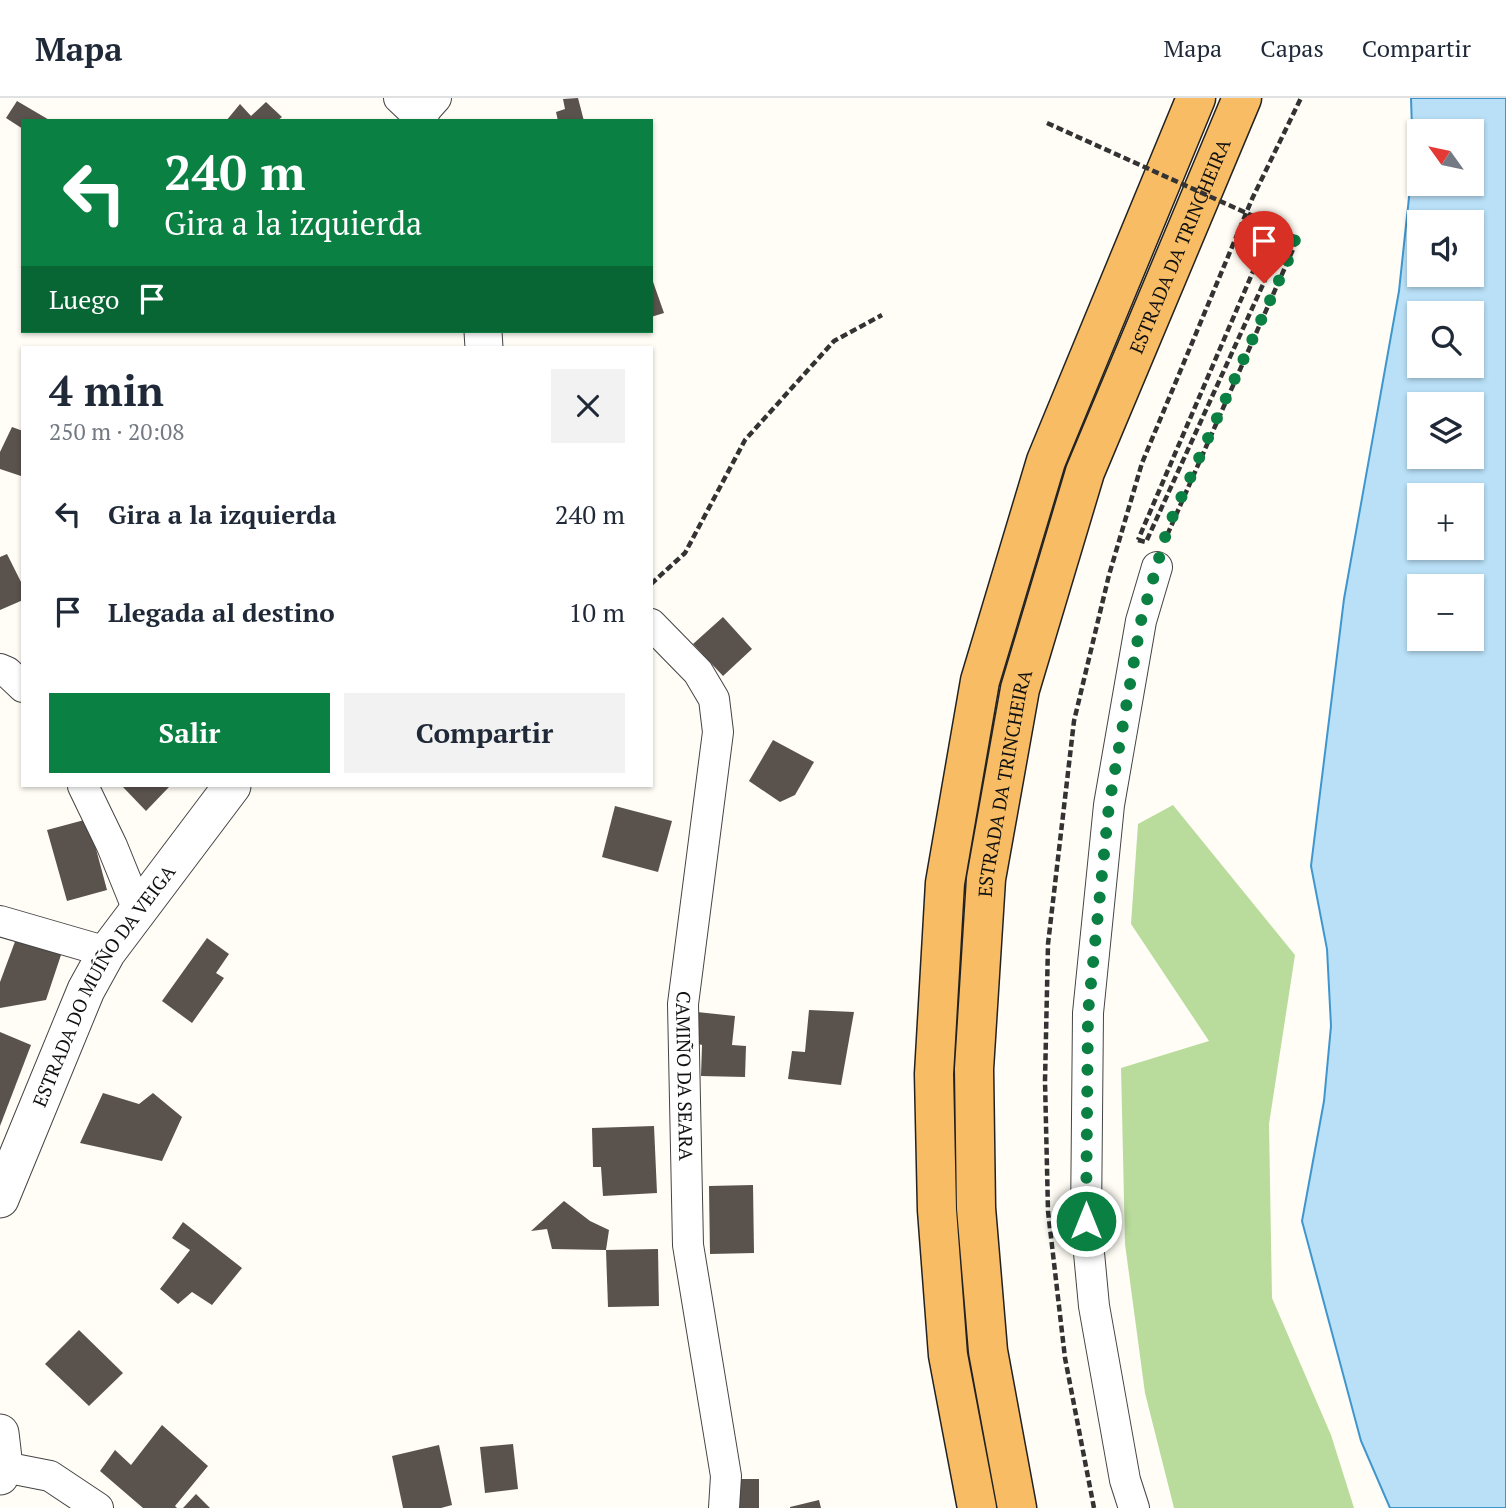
<!DOCTYPE html>
<html lang="es">
<meta charset="utf-8">
<style>
:root{--surface:#fff;--page:#f2f2f3;--text:#1f2937;--muted:#747a83;--line:#e0e1e3;--accent:#0b8043}
body{margin:0;font-family:"PT Serif",serif;background:var(--page);color:var(--text);height:100vh;display:flex;flex-direction:column;font-size:26px;white-space:nowrap}
*{box-sizing:border-box;margin:0}
p{font-size:23px;color:var(--muted)}
.icon{flex:none;width:38px;height:38px;fill:none;stroke:currentColor;stroke-width:2;stroke-linecap:round;stroke-linejoin:round}
.map{position:relative;flex:1;overflow:hidden}
.sheet{position:absolute;left:21px;top:248px;width:632px;height:441px;display:flex;flex-direction:column;background:var(--surface);border-radius:0px;box-shadow:0 2px 5px #0004}
.sheet>*{flex:none}
.hud{position:absolute;left:21px;top:21px;width:632px;height:214px;border-radius:0px;box-shadow:0 2px 5px #0004;background:#0b8043;color:#fff;overflow:hidden}
.needle{width:46px;rotate:303deg}
.controls{position:absolute;left:1407px;top:21px;display:grid;gap:14px}
.controls a{display:grid;place-items:center;width:77px;height:77px;border-radius:0px;background:var(--surface);box-shadow:0 2px 5px #0004;font-size:35px}
.pin{position:absolute;display:grid;place-items:center;width:60px;height:60px;color:#fff;margin:-72px -30px;border-radius:50% 50% 50% 0;rotate:-45deg;box-shadow:0 0 7px #0007}
.pin .icon{rotate:45deg}
.me{position:absolute;width:77px;margin:-38px;rotate:0deg;stroke-linejoin:round;filter:drop-shadow(0 0 5px #0008)}
.turn{display:flex;align-items:center;gap:24px;height:147px;padding:0 28px;font-size:32px}
.turn .icon{width:91px;height:91px;stroke-width:2.5}
.turn b{display:block;font-size:49px;line-height:60px}
.then{display:flex;align-items:center;height:66px;padding:0 28px;background:#0003;gap:14px;font-size:26px}
.round{display:grid;place-items:center;flex:none;width:74px;height:74px;border-radius:0px;background:var(--page)}
.head{display:flex;align-items:center;justify-content:space-between;height:119px;padding:0 28px}
h1{font-size:42px;font-weight:800;line-height:52px}
.primary-button{display:flex;gap:14px;margin-top:auto;padding:14px 28px}
.primary-button a{flex:1;height:80px;border-radius:0px;background:var(--accent);color:#fff;font-size:28px;font-weight:800;line-height:80px;text-align:center}
.primary-button a+a{background:var(--page);color:var(--text)}
ul{padding:0;list-style:none}
li{display:flex;align-items:center;gap:21px;height:98px;padding:0 28px}
li div{flex:1}
li b{display:block;font-size:26px}
li em{font-style:normal}
header{display:flex;align-items:center;gap:42px;box-sizing:border-box;height:98px;padding:0 35px;background:var(--surface);border-bottom:2px solid var(--line)}
header strong{font-size:33px}
nav{display:flex;gap:38px;margin-inline-start:auto;font-size:24px}
.map>svg:first-child{display:block}
.forest{fill:#b9dc9c}
.water{fill:#b9e0f7;stroke:#3f96cf;stroke-width:2;fill-rule:evenodd}
.building{fill:#5a524d}
.lines{fill:none;stroke-linecap:round;stroke-linejoin:round}
.minor-casing{stroke:#444;stroke-width:32}
.tertiary-casing{stroke:#444;stroke-width:39}
.trunk-casing{stroke:#222;stroke-width:41}
.path{stroke:#333;stroke-width:4.5;stroke-dasharray:7 3.5;stroke-linecap:butt}
.minor{stroke:#fff;stroke-width:30}
.tertiary{stroke:#fff;stroke-width:37}
.trunk{stroke:#f7bc64;stroke-width:38}
.path-bridge{stroke:#333;stroke-width:4.5;stroke-dasharray:7 3.5;stroke-linecap:butt}
.route{stroke:#0b8043;stroke-width:12;stroke-dasharray:0 21.6}
.labels{text-anchor:middle;stroke-width:7;stroke-linejoin:round;paint-order:stroke}
.street-label{font-size:19px;fill:#111;stroke:#fff}
</style>
<header>
<strong>Mapa</strong>
<nav><a>Mapa</a><a>Capas</a><a>Compartir</a></nav>
</header>
<div class="map">
<svg width="1506" height="1410" viewBox="0 0 1506 1410">
<rect width="100%" height="100%" fill="#fffdf5"/>
<path class="forest" d="M1173,707L1295,857L1269,1026L1272,1200L1331,1337L1354,1410H1174L1145,1295L1125,1146L1121,970L1209,943L1131,826L1138,726Z"/>
<path class="water" d="M1411,0H1506V1410H1390L1361,1343L1302,1123L1324,1003L1331,928L1327,851L1311,768L1344,501L1399,193L1413,62ZM1419,33H1472V86H1419ZM1419,124H1472V177H1419ZM1419,215H1472V268H1419ZM1419,306H1472V359H1419ZM1419,397H1472V450H1419ZM1472,488V541H1419V488Z"/>
<g class="building">
<path d="M578,0L584,23H558L556,14L565,11L563,1Z"/>
<path d="M17,3L51,23H23V31L6,20Z"/>
<path d="M266,4L282,19L277,23H226L240,6L251,18Z"/>
<path d="M651,178L664,215L651,219Z"/>
<path d="M12,329L23,333L21,378L0,371V354Z"/>
<path d="M7,456L23,488V502L0,512V459Z"/>
<path d="M723,519L752,551L723,578L693,546Z"/>
<path d="M773,642L814,664L795,697L780,704L749,683Z"/>
<path d="M122,688H170L146,713Z"/>
<path d="M615,708L672,723L658,774L602,759Z"/>
<path d="M88,721L107,792L67,803L47,732Z"/>
<path d="M207,840L229,856L216,875L224,880L192,925L162,903Z"/>
<path d="M16,841L62,854L46,902L0,910V884Z"/>
<path d="M809,912L854,914L841,987L788,981L792,953L805,954Z"/>
<path d="M697,914L735,918L732,947L746,948L745,979L701,978L702,947L695,945Z"/>
<path d="M0,934L31,947L0,1028Z"/>
<path d="M103,995L139,1006L153,995L182,1019L162,1063L80,1045Z"/>
<path d="M654,1028L657,1095L603,1098L601,1069H593L592,1030Z"/>
<path d="M753,1087L754,1155L710,1156L709,1088Z"/>
<path d="M564,1103L590,1123L609,1132L606,1152L552,1151L547,1131L531,1133Z"/>
<path d="M183,1124L242,1170L212,1207L192,1194L178,1206L160,1191L190,1152L172,1140Z"/>
<path d="M658,1151L659,1208L608,1209L606,1152Z"/>
<path d="M79,1232L123,1275L89,1308L45,1266Z"/>
<path d="M162,1327L208,1368L175,1408L177,1410H143L100,1373L115,1352L131,1367Z"/>
<path d="M513,1346L518,1391L485,1395L480,1349Z"/>
<path d="M439,1347L452,1407L441,1410H403L392,1358Z"/>
<path d="M740,1381H759V1410H739Z"/>
<path d="M196,1396L210,1410H183Z"/>
<path d="M819,1402L821,1410H790V1409Z"/>
</g>
<g class="lines">
<defs>
<g id="minor">
<path d="M399,0L419,19L436,0"/>
<path id="s1" d="M651,526L698,574L714,601L718,634L683,906L688,1147L726,1378L724,1410"/>
<path d="M0,571L7,574L23,589"/>
<path d="M83,688L112,748L138,812"/>
<path d="M0,823L107,854"/>
<path d="M4,1369L50,1378L98,1410"/>
<path d="M1134,1410L1125,1382L1094,1208L1086,1123L1088,915L1109,707L1141,523L1157,469"/>
</g>
<g id="tertiary">
<path d="M419,19L420,23"/>
<path d="M483,233L484,250"/>
<path id="s2" d="M0,1101L86,892L107,854L232,688"/>
<path d="M0,1335L4,1369L0,1378"/>
</g>
<g id="trunk">
<path d="M977,1410L948,1257L937,1112L934,976L945,785L980,583L1046,363L1196,0"/>
<path id="s3" d="M1017,1410L988,1253L976,1110L974,971L986,781L1020,591L1085,374L1242,0"/>
</g>
</defs>
<use href="#minor" class="minor-casing"/>
<use href="#tertiary" class="tertiary-casing"/>
<use href="#trunk" class="trunk-casing"/>
<g class="path">
<path d="M1138,442L1146,444L1285,138L1291,137L1295,140L1294,149L1165,442"/>
<path d="M651,486L685,455L745,342L834,243L882,217"/>
<path d="M1094,1410L1065,1260L1048,1113L1045,983L1048,846L1074,623L1109,477L1142,365L1252,101L1301,0"/>
</g>
<use href="#minor" class="minor"/>
<use href="#tertiary" class="tertiary"/>
<use href="#trunk" class="trunk"/>
<path class="path-bridge" d="M1047,25L1273,127L1138,442"/>
</g>
<g class="lines">
<path class="route" d="M1086,1123L1088,915L1109,707L1141,523L1168,429L1294,149L1295,141L1291,137L1285,138L1264,185"/>
</g>
<g class="labels">
<g class="street-label">
<text dy="7" stroke="none"><textPath href="#s3" startOffset="1297">ESTRADA DA TRINCHEIRA</textPath></text>
<text dy="7" stroke="none"><textPath href="#s3" startOffset="730">ESTRADA DA TRINCHEIRA</textPath></text>
<text dy="7" stroke="none"><textPath href="#s2" startOffset="238">ESTRADA DO MUÍÑO DA VEIGA</textPath></text>
<text dy="7" stroke="none"><textPath href="#s1" startOffset="478">CAMIÑO DA SEARA</textPath></text>
</g>
</g>
</svg>
<div class="controls">
<a><svg class="needle" viewBox="-14 -14 28 28"><path d="M0-13l5 13h-10z" fill="#e53935"/><path d="M0 13l5-13h-10z" fill="#747a83"/></svg></a>
<a><svg class="icon" aria-label="sound" viewBox="0 0 24 24"><path d="M4 9h4l5-4v14l-5-4H4zM17 9q2 3 0 6"/></svg></a>
<a><svg class="icon" aria-label="search" viewBox="0 0 24 24"><circle cx="10" cy="10" r="6"/><path d="M15 15l6 6"/></svg></a>
<a><svg class="icon" aria-label="layers" viewBox="0 0 24 24"><path d="M12 4l9 5-9 5-9-5zM3 14l9 5 9-5"/></svg></a>
<a>+</a>
<a>−</a>
</div>
<div class="pin" style="left:1264px;top:185px;background:#d93025"><svg class="icon" aria-label="arrive" viewBox="0 0 24 24"><path d="M6 21V4h12l-3 4 3 4H6"/></svg></div>
<svg class="me" style="left:1086px;top:1123px" viewBox="-20 -20 40 40"><circle r="17" fill="#0b8043" stroke="#fff" stroke-width="3"/><path d="M0-11L8 9 0 5-8 9z" fill="#fff"/></svg>
<div class="hud">
<div class="turn"><svg class="icon" aria-label="left" viewBox="0 0 24 24"><path d="M17 20v-9H6M10 6l-5 5 5 5"/></svg><div><b>240 m</b>Gira a la izquierda</div></div>
<div class="then">Luego<svg class="icon" aria-label="arrive" viewBox="0 0 24 24"><path d="M6 21V4h12l-3 4 3 4H6"/></svg></div>
</div>
<section class="sheet">
<div class="head"><div><h1>4 min</h1><p>250 m · 20:08</p></div><a class="round"><svg class="icon" aria-label="close" viewBox="0 0 24 24"><path d="M6 6l12 12M18 6L6 18"/></svg></a></div>
<ul>
<li><svg class="icon" aria-label="left" viewBox="0 0 24 24"><path d="M17 20v-9H6M10 6l-5 5 5 5"/></svg><div><b>Gira a la izquierda</b></div><em>240 m</em></li>
<li><svg class="icon" aria-label="arrive" viewBox="0 0 24 24"><path d="M6 21V4h12l-3 4 3 4H6"/></svg><div><b>Llegada al destino</b></div><em>10 m</em></li>
</ul>
<div class="primary-button"><a>Salir</a><a>Compartir</a></div>
</section>
</div>
